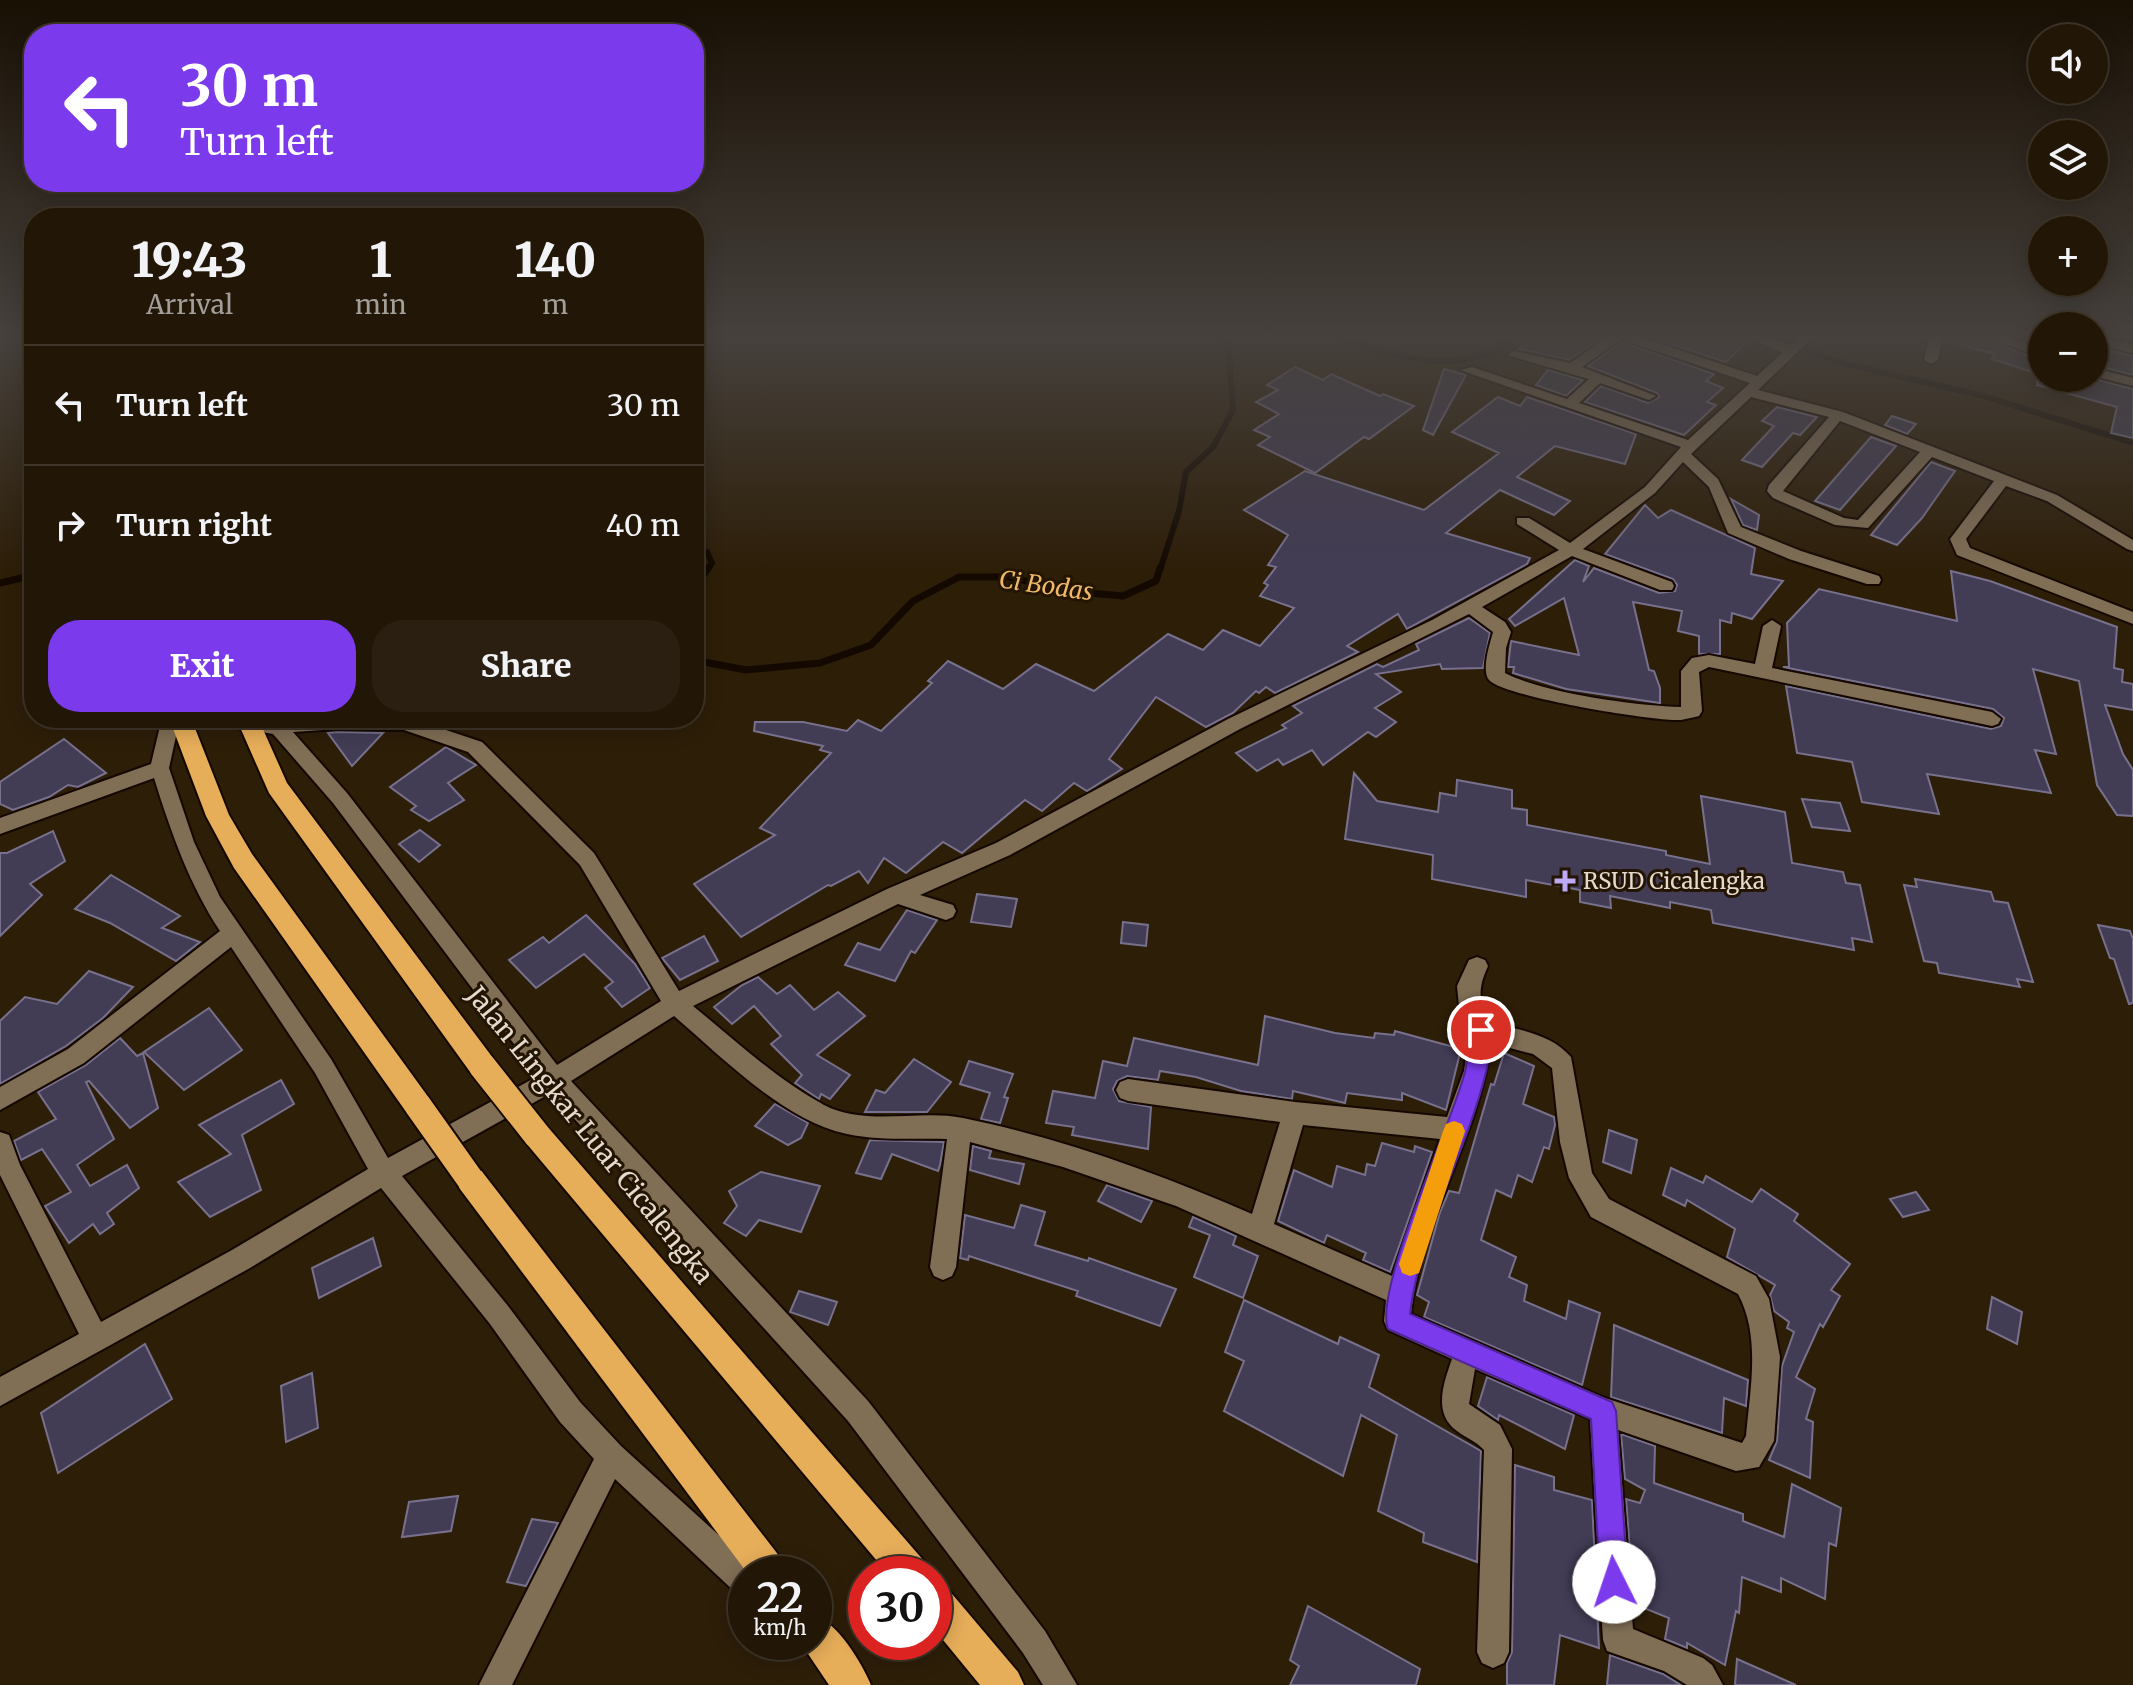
<!DOCTYPE html>
<meta charset="utf-8">
<style>
:root{--surface:#221606;--page:#2a1f10;--text:#f1f3f6;--muted:#a29f9b;--line:#3f3528;--accent:#7c3aed}
body{margin:0;font-family:Merriweather,serif;background:var(--page);color:var(--text);height:100vh;display:flex;flex-direction:column;font-size:30px;white-space:nowrap}
*{box-sizing:border-box;margin:0}
p{font-size:26px;color:var(--muted)}
.icon{flex:none;width:44px;height:44px;fill:none;stroke:currentColor;stroke-width:2;stroke-linecap:round;stroke-linejoin:round}
.map{position:relative;flex:1;overflow:hidden}
.panel{position:absolute;left:24px;top:208px;width:680px;height:520px;display:flex;flex-direction:column;background:var(--surface);border-radius:32px;box-shadow:0 4px 20px #0003,0 0 0 2px var(--line)}
.panel>*{flex:none}
.banner{position:absolute;left:24px;top:24px;width:680px;height:168px;border-radius:32px;box-shadow:0 4px 20px #0003,0 0 0 2px var(--line);background:#7c3aed;color:#fff;overflow:hidden}
.buttons{position:absolute;left:2028px;top:24px;display:grid;gap:16px}
.buttons a{display:grid;place-items:center;width:80px;height:80px;border-radius:50%;background:var(--surface);box-shadow:0 4px 20px #0003,0 0 0 2px var(--line);font-size:40px}
.speed{position:absolute;left:728px;top:1556px;display:flex;gap:16px;font-size:40px;font-weight:700;text-align:center}
.speed>*{display:grid;place-content:center;width:104px;height:104px;border-radius:50%;background:var(--surface);box-shadow:0 4px 20px #0003,0 0 0 2px var(--line);line-height:1}
.speed small{font-size:20px;font-weight:400}
.speed .limit{border:12px solid #d22;background:#fff;color:#111}
.pin{position:absolute;display:grid;place-items:center;width:68px;height:68px;color:#fff;margin:-34px;border:4px solid #fff;border-radius:50%;box-shadow:0 2px 8px #0007}
.me{position:absolute;width:88px;margin:-44px;rotate:356deg;stroke-linejoin:round;filter:drop-shadow(0 0 6px #0008)}
.turn{display:flex;align-items:center;gap:28px;height:168px;padding:0 24px;font-size:36px}
.turn .icon{width:104px;height:104px;stroke-width:2.5}
.turn b{display:block;font-size:56px;line-height:68px}
.eta{display:flex;justify-content:space-evenly;align-items:center;height:136px;text-align:center}
.eta b{font-size:48px;font-weight:800;line-height:56px}
.cta{display:flex;gap:16px;margin-top:auto;padding:16px 24px}
.cta a{flex:1;height:92px;border-radius:32px;background:var(--accent);color:#fff;font-size:32px;font-weight:800;line-height:92px;text-align:center}
.cta a+a{background:var(--page);color:var(--text)}
ul{padding:0;list-style:none}
li{display:flex;align-items:center;gap:24px;height:120px;padding:0 24px;border-top:2px solid var(--line)}
li div{flex:1}
li b{display:block;font-size:30px}
li em{font-style:normal}
.map>svg:first-child{display:block}
.lines{fill:none;stroke-linecap:round;stroke-linejoin:round}
.stream-far1{stroke:#130900;stroke-width:6}
.stream{stroke:#130900;stroke-width:7}
.building{fill:#423c55;stroke:#78718d;stroke-width:2}
.minor-casing{stroke:#150800;stroke-width:4}
.highway-casing{stroke:#150800;stroke-width:4}
.minor{fill:#806e55;fill-rule:evenodd}
.highway{fill:#e7ae5a;fill-rule:evenodd}
.highway-bridge-casing{stroke:#150800;stroke-width:31;stroke-linecap:butt}
.highway-bridge{stroke:#e7ae5a;stroke-width:27}
.route{fill:#7c3aed;stroke:#51269a;stroke-width:2}
.slow{fill:#f59e0b}
.poi-dot{fill:#bda9f5;stroke:#231501;stroke-width:3}
.labels{text-anchor:middle;stroke-width:6;stroke-linejoin:round;paint-order:stroke}
.poi-label{font-size:22px;fill:#e4dacd;stroke:#231501;text-anchor:start}
.water-label{font-size:24px;font-style:italic;fill:#efb868;stroke:#231501}
.near-street-label{font-size:26px;fill:#e4dacd;stroke:#231501}
</style>
<div class="map">
<svg width="2133" height="1685" viewBox="0 0 2133 1685">
<rect width="100%" height="100%" fill="#2d1e08"/>
<g class="lines">
<g class="stream-far1">
<path d="M1331,334C1385,356 1452,375 1506,346L1501,334"/>
<path d="M1785,334L1787,342L1841,363L1984,396L2133,443"/>
<path d="M694,549L707,552L712,563L707,570"/>
<path d="M1160,570L1179,511L1186,472L1213,447L1233,410L1229,352L1224,334"/>
</g>
<g class="stream">
<path d="M0,583L34,575"/>
<path d="M694,589L708,568"/>
<path d="M694,660L746,670L820,663L871,645L913,601L959,577H1009L1067,591L1123,596L1156,581L1160,568"/>
</g>
</g>
<g class="building">
<path d="M1538,334H1607L1569,360L1519,349Z"/>
<path d="M1639,334H1733L1750,339L1726,362Z"/>
<path d="M1947,334H1977L2042,362L2036,373L1992,359L1995,354L1946,341Z"/>
<path d="M1622,342L1714,374L1706,381L1723,388L1707,402L1716,405L1684,435L1585,402L1601,386L1648,403L1659,397L1657,393L1588,366Z"/>
<path d="M2094,346L2133,356V375L2094,365Z"/>
<path d="M1295,367L1323,380L1331,374L1380,396L1383,394L1414,406L1369,439L1364,437L1315,473L1258,445L1270,437L1254,430L1279,414L1256,402L1278,390L1267,385Z"/>
<path d="M1444,369L1466,375L1433,435L1423,430Z"/>
<path d="M1548,370L1583,380L1566,396L1536,385Z"/>
<path d="M2038,378H2092L2133,389V438L2111,433L2117,407L2037,385Z"/>
<path d="M1498,397L1520,406L1527,397L1636,434L1625,464L1555,446L1517,477L1570,501L1554,515L1500,490L1446,533L1530,558L1527,564L1407,629L1398,614L1347,646L1358,652L1275,693L1266,687L1259,693L1256,691L1233,713L1206,727L1156,697L1109,759L1122,769L1087,791L1074,783L1042,811L1025,800L962,853L943,842L906,873L884,858L868,883L859,871L831,886L828,885L741,937L694,884L775,835L760,828L831,753L820,750L823,746L754,731L755,722H803L847,731L858,720L881,731L932,683L928,681L948,661L1003,689L1036,664L1094,691L1168,634L1203,650L1223,630L1260,646L1294,608L1260,596L1268,585L1264,583L1276,567L1268,565L1288,535L1244,510L1305,471L1424,510L1499,453L1452,432Z"/>
<path d="M1777,407L1817,417L1800,435L1793,433L1762,467L1742,460L1774,426L1762,421Z"/>
<path d="M1892,416L1916,424L1907,434L1885,425Z"/>
<path d="M1871,437L1896,446L1840,510L1815,501Z"/>
<path d="M1931,462L1955,471L1922,518L1897,545L1871,535Z"/>
<path d="M1731,499L1759,515L1757,530L1743,525Z"/>
<path d="M1645,505L1658,518L1671,510L1755,548L1751,574L1783,581L1752,619L1732,613L1731,623L1720,620V654H1699V636L1678,631L1682,611L1633,602L1649,670L1654,671L1660,688V703L1566,689L1513,673L1514,667H1508L1511,641L1579,655L1564,598L1515,626L1509,619L1575,560L1589,566L1583,582L1594,568L1659,593L1675,591L1677,585L1673,579L1605,554Z"/>
<path d="M1951,571L1990,581L2117,627L2114,668L2123,670L2122,682L2133,684V710L2105,705L2123,754L2133,770V816L2117,815L2097,785L2079,681L2033,669L2056,754L2035,750L2051,793L1927,774L1939,814L1862,802L1852,762L1797,753L1786,686L1991,729L2001,726L2004,718L1993,709L1783,667H1789L1787,623L1819,589L1957,621Z"/>
<path d="M1469,618L1490,633L1483,668L1442,669L1440,664L1376,674L1401,692L1375,708L1396,722L1376,737L1368,732L1323,765L1312,750L1283,765L1278,759L1257,771L1236,753L1286,728L1282,725L1302,713L1293,706L1377,664L1383,667L1419,650L1416,644Z"/>
<path d="M337,732L383,733L352,766L328,733Z"/>
<path d="M64,739L106,773L78,787L68,785L49,797L13,810L0,804V782Z"/>
<path d="M446,747L476,765L448,783L464,800L429,821L411,810L416,806L390,787Z"/>
<path d="M1354,773L1377,801L1438,812L1440,793L1456,796L1457,780L1512,790V808L1527,810V825L1666,851V855L1710,864L1701,796L1785,812L1792,863L1843,872L1846,883L1860,885L1872,942L1852,938L1854,950L1713,923L1711,910L1670,902V908L1610,896L1611,908L1580,902V890L1526,880V897L1432,879L1433,855L1345,839Z"/>
<path d="M1802,799L1840,803L1850,831L1812,827Z"/>
<path d="M420,830L440,845L419,862L399,844Z"/>
<path d="M53,831L65,861L30,884L42,895L0,936V853H7Z"/>
<path d="M111,875L180,916L162,928L200,942L176,961L110,923L75,909Z"/>
<path d="M1915,879L1991,892L1994,901L2008,903L2033,982L2017,979L2020,987L1939,973L1937,963L1924,961L1904,885L1917,887Z"/>
<path d="M977,894L1017,899L1011,927L971,922Z"/>
<path d="M907,910L937,920L915,953L911,951L895,981L845,965L858,943L880,950Z"/>
<path d="M586,915L635,964L650,988L622,1007L605,988L613,982L584,954L536,988L509,960L543,937L549,943Z"/>
<path d="M1123,922L1148,925L1146,946L1121,943Z"/>
<path d="M2098,925L2130,931L2133,939V1003L2129,1004L2114,959L2110,958Z"/>
<path d="M704,936L718,961L680,980L662,958Z"/>
<path d="M89,971L133,987L103,1018L66,1046L0,1084V1021L25,997L57,1004Z"/>
<path d="M758,977L777,994L790,985L814,1010L838,992L865,1016L817,1055L850,1075L830,1099L821,1094L819,1099L795,1083L802,1075L771,1044L781,1036L754,1006L732,1024L714,1007L742,985Z"/>
<path d="M209,1008L242,1050L184,1090L144,1052Z"/>
<path d="M1265,1016L1335,1033L1374,1038L1375,1033L1394,1035L1395,1031L1461,1049L1446,1110L1402,1093V1100L1347,1093L1345,1103L1293,1091L1292,1099L1241,1091L1196,1077L1160,1071L1158,1080L1127,1076L1117,1081L1113,1089L1119,1101L1151,1107L1148,1149L1072,1135L1074,1127L1046,1123L1053,1091L1095,1098L1103,1061L1127,1066L1134,1038L1258,1065Z"/>
<path d="M120,1038L137,1056L143,1053L158,1108L130,1128L89,1081L86,1082L114,1139L77,1165L90,1186L127,1165L139,1188L107,1213L114,1224L100,1234L93,1224L69,1243L45,1206L71,1192L42,1149L21,1160L14,1141L56,1119L38,1092L86,1065Z"/>
<path d="M1504,1053L1534,1066L1523,1104L1554,1117L1555,1125L1549,1149L1544,1147L1532,1182L1518,1175L1511,1197L1496,1190L1481,1240L1516,1257L1509,1277L1527,1285L1524,1301L1566,1319L1569,1301L1600,1313L1582,1385L1424,1317L1429,1302L1417,1295L1440,1212L1449,1191L1459,1193L1491,1084L1494,1085Z"/>
<path d="M914,1059L951,1082L927,1112H865L876,1090L885,1093Z"/>
<path d="M969,1061L1013,1074L1004,1097L1008,1098L1000,1123L981,1119L990,1093L960,1084Z"/>
<path d="M281,1080L294,1104L242,1135L261,1190L210,1217L178,1182L231,1154L199,1125Z"/>
<path d="M775,1104L808,1123L801,1138L788,1145L755,1126Z"/>
<path d="M1609,1130L1637,1140L1631,1173L1603,1162Z"/>
<path d="M870,1140L944,1142L940,1165L938,1171L892,1154L881,1179L856,1173Z"/>
<path d="M1382,1143L1414,1152L1415,1146L1432,1152L1390,1272L1363,1260L1366,1253L1327,1235L1324,1243L1278,1221L1294,1170L1332,1187L1337,1166L1365,1175L1367,1164L1375,1166Z"/>
<path d="M973,1146L991,1151L989,1158L1024,1164L1019,1184L970,1170Z"/>
<path d="M1671,1168L1703,1183L1706,1176L1752,1202L1761,1189L1798,1214L1794,1221L1850,1264L1831,1290L1840,1296L1823,1327L1820,1324L1796,1377L1815,1389L1806,1419L1813,1422L1810,1478L1769,1460L1777,1441L1782,1366L1794,1332L1787,1328L1789,1322L1774,1311L1770,1295L1775,1285L1727,1257L1735,1229L1687,1200L1685,1206L1663,1195Z"/>
<path d="M761,1172L820,1186L801,1232L759,1220L746,1236L724,1223L737,1206L729,1191Z"/>
<path d="M1107,1185L1152,1201L1141,1222L1098,1201Z"/>
<path d="M1916,1192L1929,1210L1903,1217L1890,1199Z"/>
<path d="M1021,1205L1045,1212L1035,1245L1088,1261L1089,1258L1176,1289L1160,1326L1076,1296L1078,1291L969,1256L968,1260L960,1258L965,1215L1014,1228Z"/>
<path d="M1193,1217L1236,1236L1233,1245L1258,1256L1243,1298L1194,1277L1210,1235L1189,1227Z"/>
<path d="M373,1238L381,1266L319,1298L312,1268Z"/>
<path d="M799,1291L837,1302L828,1325L790,1312Z"/>
<path d="M1992,1297L2022,1312L2017,1344L1987,1329Z"/>
<path d="M1244,1300L1338,1344L1340,1337L1379,1355L1369,1387L1481,1451L1477,1562L1423,1542L1424,1533L1378,1511L1397,1435L1361,1415L1343,1476L1224,1411L1244,1361L1225,1352Z"/>
<path d="M1614,1325L1748,1380L1746,1406L1724,1398L1722,1433L1611,1397Z"/>
<path d="M145,1344L172,1399L58,1473L41,1413Z"/>
<path d="M312,1373L318,1428L286,1442L281,1386Z"/>
<path d="M1487,1377L1574,1415L1565,1449L1499,1415L1498,1420L1478,1406Z"/>
<path d="M1621,1434L1655,1446L1654,1483L1743,1514V1521L1784,1537L1792,1484L1841,1508L1836,1546L1829,1543L1825,1599L1781,1578V1592L1742,1577L1739,1613L1736,1611L1725,1665L1687,1643V1648L1665,1639L1669,1618L1634,1604L1626,1499L1640,1503L1645,1490L1625,1479Z"/>
<path d="M1515,1465L1554,1477V1490L1592,1500L1599,1648L1560,1635L1554,1685H1507V1663L1512,1652Z"/>
<path d="M458,1496L451,1531L402,1537L409,1502Z"/>
<path d="M532,1519L558,1523L526,1586L507,1582Z"/>
<path d="M1308,1606L1420,1669L1416,1685H1290L1299,1666L1290,1660Z"/>
<path d="M1610,1655L1663,1674L1681,1685H1607Z"/>
<path d="M1737,1659L1796,1685H1735Z"/>
</g>
<g class="lines">
<defs>
<g id="minor">
<path d="M1612,334H1631L1757,376L1782,353L1760,343L1756,334H1768L1790,346L1803,334H1816L1758,390L1843,412L2057,495L2133,540V551L2127,549L2047,501L2006,486L1966,539L1970,548L2133,612V624L1957,555L1950,539L1994,481L1932,457L1868,528L1835,525L1773,498L1767,491L1769,485L1829,417L1751,397L1691,454L1718,479L1741,527L1801,551L1879,576L1881,580L1879,584H1867L1789,559L1728,533L1709,487L1683,462L1655,493L1583,549L1672,582L1674,586L1672,590H1660L1572,556L1482,607L1505,622L1511,632L1506,648L1505,673C1543,693 1637,706 1681,707V671L1692,658L1709,655L1755,664L1763,626L1772,620L1781,626L1772,668L1992,712L2001,719L1998,724L1992,726L1709,667L1699,672L1702,711L1699,716C1694,717 1687,719 1681,720C1656,722 1504,697 1489,680C1481,670 1490,643 1493,632L1469,614L1240,729L1010,855L920,895L953,905L956,911L953,917L946,920L898,904L693,1006C735,1040 776,1079 824,1105C866,1127 919,1109 963,1118C1062,1138 1160,1174 1252,1214L1280,1122L1128,1101L1120,1098L1116,1090L1120,1082L1128,1079L1295,1102L1447,1117L1464,1071L1470,1030L1459,1006L1457,986L1469,960L1477,957L1485,960L1488,966C1478,988 1478,1000 1489,1022C1518,1030 1550,1033 1571,1057L1592,1173L1609,1199L1756,1276L1769,1299L1780,1357L1774,1441L1759,1467L1736,1471L1618,1430L1633,1629L1703,1658L1712,1665L1723,1685H1687L1664,1671L1607,1651L1603,1640L1590,1419L1475,1369L1469,1404L1500,1425L1512,1449L1509,1652L1504,1663L1493,1668L1482,1663L1477,1652L1484,1450C1476,1441 1466,1438 1457,1431C1432,1413 1444,1382 1452,1359L1388,1330L1384,1321L1386,1300L1176,1206L1063,1167L970,1142L956,1267L952,1276L943,1280L934,1276L930,1267L947,1139C914,1138 880,1141 847,1134C783,1120 723,1058 674,1016L571,1081L868,1401L1045,1631L1077,1685H1043L1023,1653L848,1421L551,1093L402,1176L508,1306L580,1402L621,1446L757,1570L758,1574H746V1596L735,1592L615,1479L512,1685H479L594,1459L560,1422L490,1324L381,1188L250,1268L0,1406V1377L79,1334L0,1175V1132L9,1135L20,1165L101,1322L232,1250L368,1169L315,1073L231,947L84,1063L0,1110V1087L68,1049L220,931C189,884 171,832 154,778L0,834V818L151,764L162,718H180L169,768L194,842L220,897L331,1059L388,1158L538,1076L333,803L273,734L262,732L260,727L262,722L307,718H410L482,742L594,853L679,991L887,889L996,843L1228,719L1432,620L1559,550L1517,524V518H1529L1570,543L1645,487L1681,447L1460,370L1472,367L1567,399L1589,379L1507,355L1514,351L1570,363ZM1621,339L1750,383L1688,440L1579,403L1600,383L1649,400L1656,396L1582,367ZM1840,421L1920,452L1858,520L1844,518L1783,491ZM337,729L404,730L468,752L580,865L661,1001L557,1065L347,793L293,732ZM1491,1043L1533,1054L1552,1068L1560,1142L1569,1178L1591,1217L1738,1294C1761,1336 1750,1390 1746,1436L1742,1443L1605,1398L1411,1314C1420,1220 1480,1136 1491,1043ZM1303,1125L1440,1139L1392,1276L1274,1224Z"/>
<path d="M1930,334H1944L1938,360L1931,364L1924,360Z"/>
<path d="M1980,334H1998L2042,349V358Z"/>
<path d="M2094,335L2133,345V353L2094,343Z"/>
<path d="M2094,368L2133,378V386L2094,376Z"/>
</g>
<g id="highway">
<path d="M169,718H191L229,815L252,854L429,1098L433,1107L429,1116L419,1120L409,1116L234,868L206,816Z"/>
<path d="M236,718H258L287,783L493,1058L497,1067L493,1076L483,1079L473,1076L269,793Z"/>
<path d="M536,1121L546,1125L924,1561L929,1574H888L526,1143L522,1134L526,1125Z"/>
<path d="M470,1165L480,1169L783,1561L788,1574H748L460,1189L455,1179L460,1169Z"/>
<path d="M934,1583L947,1588L1018,1672L1024,1685H980L934,1629Z"/>
<path d="M814,1614C838,1624 861,1661 871,1685H829L800,1642H814Z"/>
</g>
</defs>
<use href="#minor" class="minor-casing"/>
<use href="#highway" class="highway-casing"/>
<use href="#minor" class="minor"/>
<use href="#highway" class="highway"/>
<defs>
<g id="highway-bridge">
<path d="M483,1067L536,1134"/>
<path d="M419,1107L470,1179"/>
</g>
</defs>
<use href="#highway-bridge" class="highway-bridge-casing"/>
<use href="#highway-bridge" class="highway-bridge"/>
</g>
<linearGradient id="sky" x2="0" y2="1"><stop stop-color="#191004"/><stop offset="0.59" stop-color="#46413d"/><stop offset="1" stop-color="#46413d" stop-opacity="0"/></linearGradient>
<rect width="2133" height="570" fill="url(#sky)"/>
<path class="route" d="M1481,1021L1488,1023C1494,1035 1489,1059 1486,1072C1466,1154 1420,1229 1410,1314L1612,1402L1616,1411L1628,1582L1624,1592L1614,1596L1605,1592L1600,1582L1591,1419L1388,1329C1373,1291 1453,1121 1465,1072C1469,1056 1466,1038 1474,1023Z"/>
<path class="slow" d="M1454,1121L1462,1124L1465,1131L1422,1264L1419,1273L1410,1276L1402,1273L1399,1264L1443,1131L1446,1124Z"/>
<path class="poi-dot" d="M1561 869h8v8h8v8h-8v8h-8v-8h-8v-8h8z"/>
<g class="labels">
<g class="poi-label">
<text x="1583" y="889">RSUD Cicalengka</text>
</g>
<g class="water-label">
<text transform="translate(1046 586) rotate(8)" y="8">Ci Bodas</text>
</g>
<g class="near-street-label">
<text transform="translate(590 1135) rotate(51)" y="9">Jalan Lingkar Luar Cicalengka</text>
</g>
</g>
</svg>
<div class="buttons">
<a><svg class="icon" aria-label="sound" viewBox="0 0 24 24"><path d="M4 9h4l5-4v14l-5-4H4zM17 9q2 3 0 6"/></svg></a>
<a><svg class="icon" aria-label="layers" viewBox="0 0 24 24"><path d="M12 4l9 5-9 5-9-5zM3 14l9 5 9-5"/></svg></a>
<a>+</a>
<a>−</a>
</div>
<div class="speed"><div>22<small>km/h</small></div><div class="limit">30</div></div>
<div class="pin" style="left:1481px;top:1030px;background:#d93025"><svg class="icon" aria-label="arrive" viewBox="0 0 24 24"><path d="M6 21V4h12l-3 4 3 4H6"/></svg></div>
<svg class="me" style="left:1614px;top:1582px" viewBox="-20 -20 40 40"><circle r="19" fill="#fff"/><path d="M0-13L10 11 0 6-10 11z" fill="#7c3aed"/></svg>
<div class="banner">
<div class="turn"><svg class="icon" aria-label="left" viewBox="0 0 24 24"><path d="M17 20v-9H6M10 6l-5 5 5 5"/></svg><div><b>30 m</b>Turn left</div></div>
</div>
<section class="panel">
<div class="eta">
<div><b>19:43</b><p>Arrival</p></div>
<div><b>1</b><p>min</p></div>
<div><b>140</b><p>m</p></div>
</div>
<ul>
<li><svg class="icon" aria-label="left" viewBox="0 0 24 24"><path d="M17 20v-9H6M10 6l-5 5 5 5"/></svg><div><b>Turn left</b></div><em>30 m</em></li>
<li><svg class="icon" aria-label="right" viewBox="0 0 24 24"><path d="M7 20v-9h11M14 6l5 5-5 5"/></svg><div><b>Turn right</b></div><em>40 m</em></li>
</ul>
<div class="cta"><a>Exit</a><a>Share</a></div>
</section>
</div>
